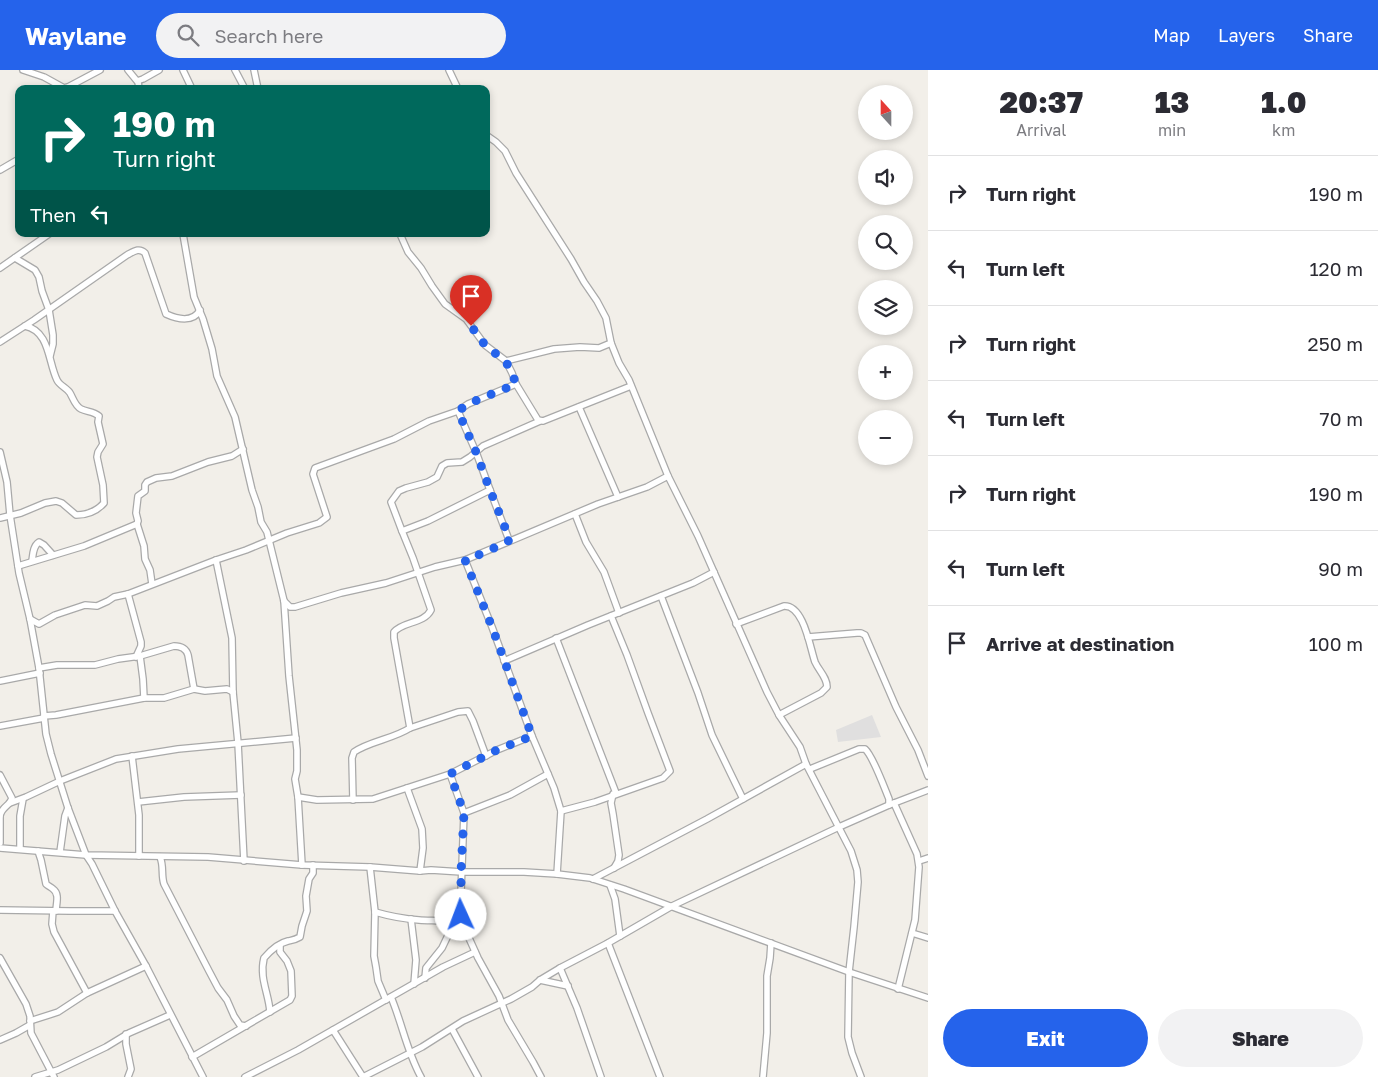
<!DOCTYPE html>
<meta charset="utf-8">
<style>
:root{--surface:#fff;--page:#f2f2f3;--text:#2b2b33;--muted:#7c7c81;--line:#e1e1e2;--accent:#2563eb}
body{margin:0;font-family:"Golos Text",sans-serif;background:var(--page);color:var(--text);height:100vh;display:flex;flex-direction:column;font-size:19px;white-space:nowrap}
*{box-sizing:border-box;margin:0}
p{font-size:16px;color:var(--muted)}
.icon{flex:none;width:28px;height:28px;fill:none;stroke:currentColor;stroke-width:2;stroke-linecap:round;stroke-linejoin:round}
.map{position:relative;flex:1;overflow:hidden}
.details{display:flex;flex-direction:column;background:var(--surface);width:450px}
.details>*{flex:none}
.guide{position:absolute;left:15px;top:15px;width:475px;height:152px;border-radius:10px;box-shadow:0 2px 8px #0003;background:#00695c;color:#fff;overflow:hidden}
.needle{width:32px;rotate:339deg}
.controls{position:absolute;left:858px;top:15px;display:grid;gap:10px}
.controls a{display:grid;place-items:center;width:55px;height:55px;border-radius:50%;background:var(--surface);box-shadow:0 2px 8px #0003;font-size:25px}
.pin{position:absolute;display:grid;place-items:center;width:42px;height:42px;color:#fff;margin:-51px -21px;border-radius:50% 50% 50% 0;rotate:-45deg;box-shadow:0 0 5px #0007}
.pin .icon{rotate:45deg}
.me{position:absolute;width:55px;margin:-28px;rotate:358deg;stroke-linejoin:round;filter:drop-shadow(0 0 4px #0008)}
.turn{display:flex;align-items:center;gap:18px;height:105px;padding:0 15px;font-size:22px}
.turn .icon{width:65px;height:65px;stroke-width:2.5}
.turn b{display:block;font-size:35px;line-height:42px}
.then{display:flex;align-items:center;height:48px;padding:0 15px;background:#0003;gap:10px;font-size:19px}
.eta{display:flex;justify-content:space-evenly;align-items:center;height:85px;text-align:center}
.eta b{font-size:30px;font-weight:800;line-height:35px}
.cta{display:flex;gap:10px;margin-top:auto;padding:10px 15px}
.cta a{flex:1;height:58px;border-radius:30px;background:var(--accent);color:#fff;font-size:20px;font-weight:800;line-height:58px;text-align:center}
.cta a+a{background:var(--page);color:var(--text)}
ul{padding:0;list-style:none}
li{display:flex;align-items:center;gap:15px;height:75px;padding:0 15px;border-top:1px solid var(--line)}
li div{flex:1}
li b{display:block;font-size:19px}
li em{font-style:normal}
header{display:flex;align-items:center;gap:30px;box-sizing:border-box;height:70px;padding:0 25px;background:var(--accent);color:#fff}
header strong{font-size:24px}
nav{display:flex;gap:28px;margin-inline-start:auto;font-size:18px}
.search{width:350px;height:45px;background:var(--page);display:flex;align-items:center;gap:12px;box-sizing:border-box;padding:0 18px;border-radius:28px;color:var(--muted);font-size:19px}
main{display:flex;flex:1;min-height:0}
.map>svg:first-child{display:block}
.residential{fill:#e0dfdf}
.lines{fill:none;stroke-linecap:round;stroke-linejoin:round}
.minor-casing{stroke:#a9a9a9;stroke-width:8}
.minor{stroke:#fff;stroke-width:5.5}
.route{stroke:#2563eb;stroke-width:9;stroke-dasharray:0 16.2}
</style>
<header>
<strong>Waylane</strong>
<div class="search"><svg class="icon" aria-label="search" viewBox="0 0 24 24"><circle cx="10" cy="10" r="6"/><path d="M15 15l6 6"/></svg>Search here</div>
<nav><a>Map</a><a>Layers</a><a>Share</a></nav>
</header>
<main>
<div class="map">
<svg width="928" height="1007" viewBox="0 0 928 1007">
<rect width="100%" height="100%" fill="#f2efe9"/>
<path class="residential" d="M872,645L881,667L838,672L836,660Z"/>
<g class="lines">
<defs>
<g id="minor">
<path d="M23,0L44,7L64,18L68,17L100,0"/>
<path d="M128,0L137,11L143,9L159,0"/>
<path d="M183,0L192,19"/>
<path d="M235,0L245,19"/>
<path d="M254,0L258,19"/>
<path d="M449,0L458,19"/>
<path d="M138,11L139,19"/>
<path d="M486,65L496,72L505,81L516,103L571,189L584,212L597,231L606,248L611,273L619,293L629,310L668,406L698,466L767,622L779,645L800,677L806,694L851,781L857,800L858,812L854,857L849,902L848,967L852,983L861,1007"/>
<path d="M0,100L19,89"/>
<path d="M183,164L194,227L203,249L212,279L217,306L235,347L252,420L258,437L261,452L267,462L284,531L289,606L297,680V701L295,709L298,727L302,795"/>
<path d="M400,164L408,182L421,198L432,216L445,234L466,249L485,275L506,291L512,303L516,314L538,350L543,351L631,316"/>
<path d="M15,188L35,200L39,207L42,221L49,240L53,265V274L50,286"/>
<path d="M0,198L49,164"/>
<path d="M0,272L34,250L127,185C133,182 139,177 145,183L166,244C177,249 193,253 200,240"/>
<path d="M506,291L554,279L580,277L599,278L611,273"/>
<path d="M579,337L618,427"/>
<path d="M458,341L476,382L490,420L509,470"/>
<path d="M0,382L7,412L10,445L19,503L30,549L39,598L46,664L51,684L68,738L86,785L92,794L115,841L146,896L203,1007"/>
<path d="M575,444L586,472L604,502L619,543"/>
<path d="M0,448L21,443L45,433L56,431L62,433L76,445C87,445 97,441 104,433L103,415L97,387L98,382L103,374L98,352L99,346C93,341 87,342 81,339C75,336 73,328 70,323C67,318 60,316 57,310C48,292 50,261 25,256"/>
<path d="M137,454L144,476L145,489L150,500L152,514"/>
<path d="M402,461L428,451L490,420"/>
<path d="M216,490L232,568L233,622L238,673L244,791"/>
<path d="M465,490L492,557L532,666L554,718L561,741L557,804"/>
<path d="M32,491C33,484 33,476 39,472L44,475L53,485"/>
<path d="M18,496L84,476L137,454L138,451L136,443L138,426L145,421V415L147,412L156,408L172,406L208,392L232,386L243,379"/>
<path d="M128,524L141,572V576L136,587"/>
<path d="M661,526L698,623L712,665L743,729"/>
<path d="M284,531L290,537H295L341,523L386,513L435,497L465,490L598,434L647,417L668,406"/>
<path d="M30,549L39,554L55,545L85,535L97,536L108,531L114,527L128,524L216,490L246,480L287,463L319,453L327,447L313,404L315,398L394,369L429,351L458,341L468,334L516,314"/>
<path d="M736,554L784,536C804,535 810,578 815,592C819,601 827,607 827,617L821,623L779,645"/>
<path d="M808,567L857,563H861L865,565L896,637L918,680L928,706"/>
<path d="M556,568L616,723"/>
<path d="M140,586L143,609L144,628"/>
<path d="M504,591L588,555L693,513L714,502"/>
<path d="M39,598L57,595H95L118,589L140,586L174,576C181,576 186,578 188,585L194,619"/>
<path d="M0,611L40,603"/>
<path d="M44,646L56,645L144,628H164L194,619L205,621L227,619L233,622"/>
<path d="M0,656L44,648"/>
<path d="M410,658L458,642L468,641L473,651L486,686"/>
<path d="M132,686L139,745V786"/>
<path d="M810,699L859,679H865C873,686 884,717 889,729V735"/>
<path d="M450,704L464,743L461,822V845L464,857L478,888L499,926L508,950L533,992L541,1007"/>
<path d="M0,705L12,728C10,736 1,737 0,746"/>
<path d="M407,718L422,759L423,778L420,801"/>
<path d="M613,724L611,733L613,744L619,785L618,791L614,798"/>
<path d="M298,727L317,730L373,729L450,704L497,680L532,666"/>
<path d="M353,730L352,688L354,682C370,671 393,669 410,658L394,568V562C403,551 424,554 431,540L413,488L402,461L391,432L399,421L406,418L428,412L437,407L442,396L447,393L462,392L470,387L483,376L540,351"/>
<path d="M138,732L184,727L241,725"/>
<path d="M10,733L26,727L60,711L116,689L178,679L296,668"/>
<path d="M894,733L917,784L919,797L915,850L898,919"/>
<path d="M561,741L595,732L663,708L670,701L648,643L627,585L611,546"/>
<path d="M464,743L510,725L548,704"/>
<path d="M0,747V773"/>
<path d="M0,778L86,785L208,787L302,795L370,797L420,801L431,800L462,802H524L557,804L590,808L624,819L849,902L928,928"/>
<path d="M20,779V746L23,729"/>
<path d="M38,781L41,790L46,814C48,816 51,817 53,819C60,824 56,834 56,841"/>
<path d="M60,782L65,746L68,738"/>
<path d="M160,787C164,796 161,805 164,814L209,901L218,918L227,930L234,946L240,955L246,956"/>
<path d="M919,791L928,788"/>
<path d="M370,797L375,842L374,886L376,897L378,911L386,930"/>
<path d="M593,809L707,749L806,694"/>
<path d="M610,815L615,829L620,866"/>
<path d="M0,840L70,841H115"/>
<path d="M53,841L52,854L54,862L87,923"/>
<path d="M375,842C389,846 404,849 419,850C433,851 451,850 463,854"/>
<path d="M411,849L416,890L414,914"/>
<path d="M912,863L928,868"/>
<path d="M608,873L660,1007"/>
<path d="M0,888L26,934L30,946L31,963L54,1007"/>
<path d="M560,898L577,938L601,1007"/>
<path d="M425,908L426,898L442,878L452,857L455,846L461,838"/>
<path d="M540,910L568,916"/>
<path d="M391,927C402,953 407,982 421,1007"/>
<path d="M270,942C269,924 259,908 264,888C270,881 279,873 288,871C293,870 295,870 300,867L302,856L307,841L306,826L309,809L313,803V795"/>
<path d="M30,951L58,942L87,923L146,896"/>
<path d="M452,959L478,1007"/>
<path d="M333,960L363,1007"/>
<path d="M126,964V974L131,999L128,1007"/>
<path d="M0,970L16,963L30,955"/>
<path d="M192,987L290,930L292,926L291,901L287,891L280,882V875"/>
<path d="M35,1007L58,1000L106,977L129,963L170,945"/>
<path d="M245,1007L298,980L443,897L475,882"/>
<path d="M363,1007L422,977L463,951L511,929L532,917L540,910L560,898L608,873L672,836L839,757L889,735L928,720"/>
<path d="M763,1007L767,963V906L770,888L771,873"/>
</g>
</defs>
<use href="#minor" class="minor-casing"/>
<use href="#minor" class="minor"/>
</g>
<g class="lines">
<path class="route" d="M461,845V802L464,743L450,704L497,680L532,666L492,557L465,490L486,482L510,470L490,420L476,382L458,341L468,334L516,314L512,303L506,292L485,275L471,256"/>
</g>
</svg>
<div class="controls">
<a><svg class="needle" viewBox="-14 -14 28 28"><path d="M0-13l5 13h-10z" fill="#e53935"/><path d="M0 13l5-13h-10z" fill="#7c7c81"/></svg></a>
<a><svg class="icon" aria-label="sound" viewBox="0 0 24 24"><path d="M4 9h4l5-4v14l-5-4H4zM17 9q2 3 0 6"/></svg></a>
<a><svg class="icon" aria-label="search" viewBox="0 0 24 24"><circle cx="10" cy="10" r="6"/><path d="M15 15l6 6"/></svg></a>
<a><svg class="icon" aria-label="layers" viewBox="0 0 24 24"><path d="M12 4l9 5-9 5-9-5zM3 14l9 5 9-5"/></svg></a>
<a>+</a>
<a>−</a>
</div>
<div class="pin" style="left:471px;top:256px;background:#d93025"><svg class="icon" aria-label="arrive" viewBox="0 0 24 24"><path d="M6 21V4h12l-3 4 3 4H6"/></svg></div>
<svg class="me" style="left:461px;top:845px" viewBox="-20 -20 40 40"><circle r="19" fill="#fff"/><path d="M0-13L10 11 0 6-10 11z" fill="#2563eb"/></svg>
<div class="guide">
<div class="turn"><svg class="icon" aria-label="right" viewBox="0 0 24 24"><path d="M7 20v-9h11M14 6l5 5-5 5"/></svg><div><b>190 m</b>Turn right</div></div>
<div class="then">Then<svg class="icon" aria-label="left" viewBox="0 0 24 24"><path d="M17 20v-9H6M10 6l-5 5 5 5"/></svg></div>
</div>
</div>
<section class="details">
<div class="eta">
<div><b>20:37</b><p>Arrival</p></div>
<div><b>13</b><p>min</p></div>
<div><b>1.0</b><p>km</p></div>
</div>
<ul>
<li><svg class="icon" aria-label="right" viewBox="0 0 24 24"><path d="M7 20v-9h11M14 6l5 5-5 5"/></svg><div><b>Turn right</b></div><em>190 m</em></li>
<li><svg class="icon" aria-label="left" viewBox="0 0 24 24"><path d="M17 20v-9H6M10 6l-5 5 5 5"/></svg><div><b>Turn left</b></div><em>120 m</em></li>
<li><svg class="icon" aria-label="right" viewBox="0 0 24 24"><path d="M7 20v-9h11M14 6l5 5-5 5"/></svg><div><b>Turn right</b></div><em>250 m</em></li>
<li><svg class="icon" aria-label="left" viewBox="0 0 24 24"><path d="M17 20v-9H6M10 6l-5 5 5 5"/></svg><div><b>Turn left</b></div><em>70 m</em></li>
<li><svg class="icon" aria-label="right" viewBox="0 0 24 24"><path d="M7 20v-9h11M14 6l5 5-5 5"/></svg><div><b>Turn right</b></div><em>190 m</em></li>
<li><svg class="icon" aria-label="left" viewBox="0 0 24 24"><path d="M17 20v-9H6M10 6l-5 5 5 5"/></svg><div><b>Turn left</b></div><em>90 m</em></li>
<li><svg class="icon" aria-label="arrive" viewBox="0 0 24 24"><path d="M6 21V4h12l-3 4 3 4H6"/></svg><div><b>Arrive at destination</b></div><em>100 m</em></li>
</ul>
<div class="cta"><a>Exit</a><a>Share</a></div>
</section>
</main>
